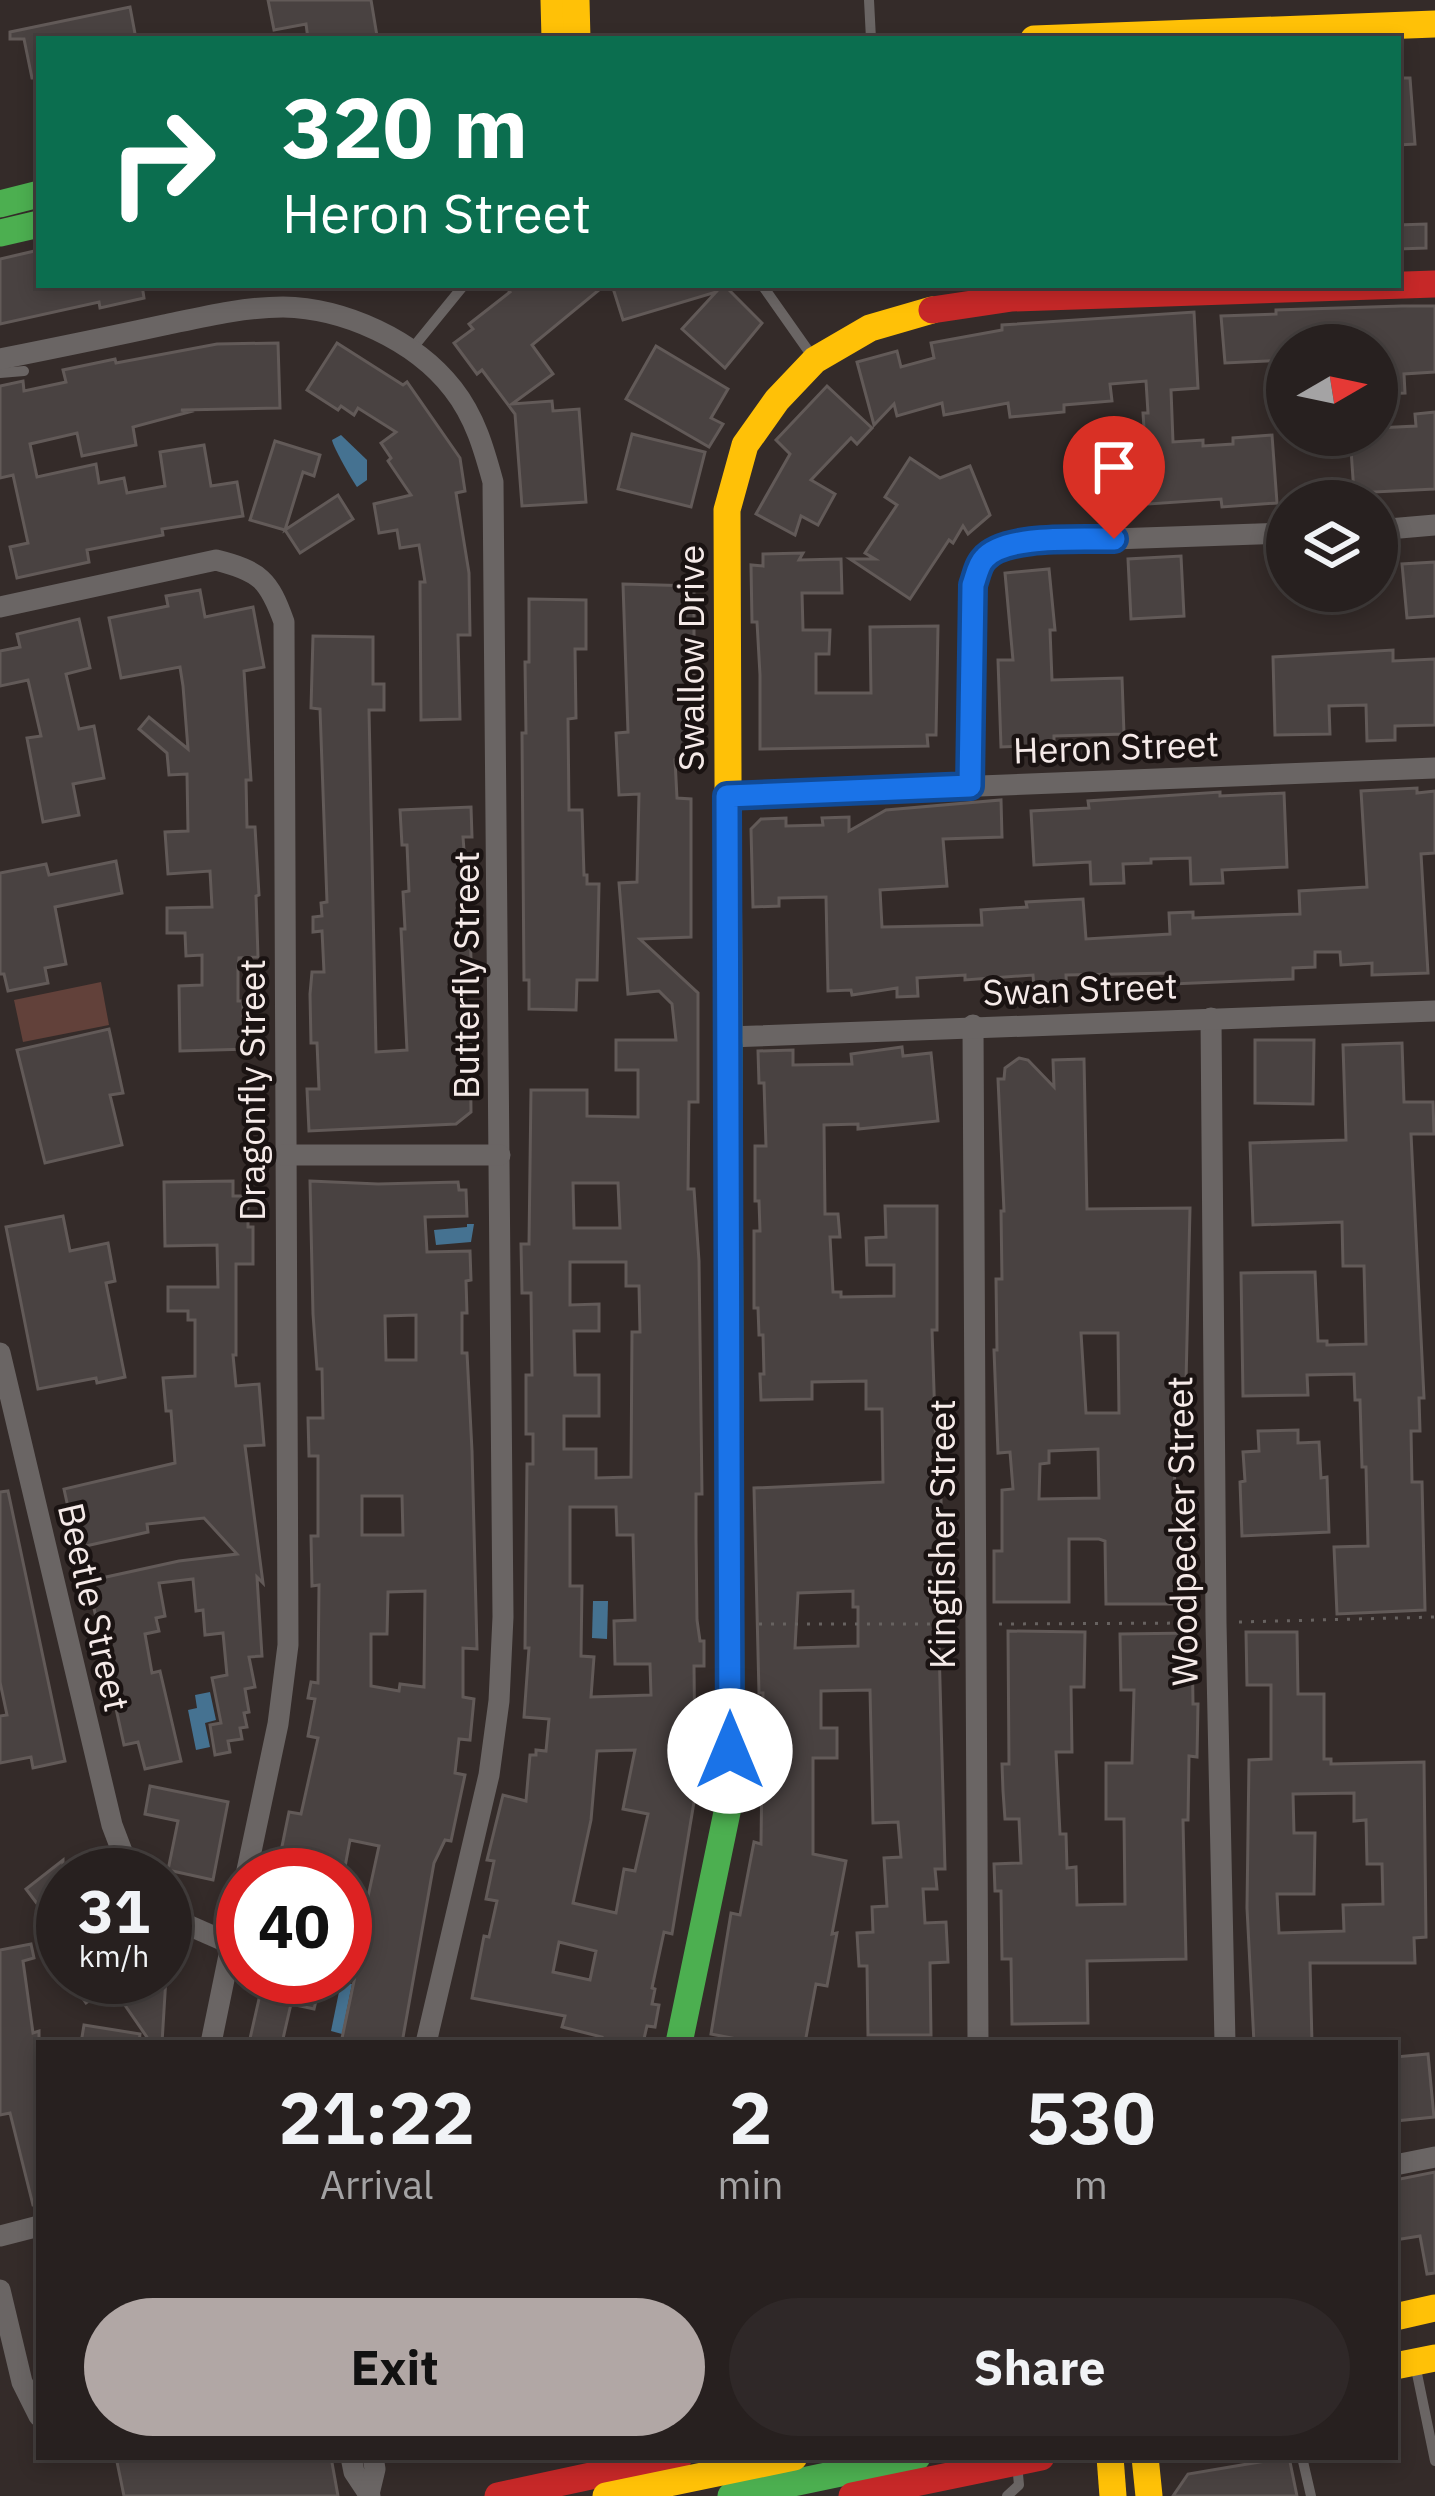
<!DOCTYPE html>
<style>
:root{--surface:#27201f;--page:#2f2828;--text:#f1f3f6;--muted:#a4a3a4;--line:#433e3d;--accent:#b1a7a5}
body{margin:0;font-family:"IBM Plex Sans",sans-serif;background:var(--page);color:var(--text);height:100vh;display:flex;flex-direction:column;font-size:45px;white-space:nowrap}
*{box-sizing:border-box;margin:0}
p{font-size:39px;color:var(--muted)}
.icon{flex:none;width:66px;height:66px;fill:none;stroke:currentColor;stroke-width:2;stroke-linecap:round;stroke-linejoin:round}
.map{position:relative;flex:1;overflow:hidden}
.details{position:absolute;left:36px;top:2040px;width:1362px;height:420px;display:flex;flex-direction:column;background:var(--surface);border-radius:0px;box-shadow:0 6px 18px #0003,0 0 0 3px var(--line)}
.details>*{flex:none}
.guide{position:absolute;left:36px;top:36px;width:1365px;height:252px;border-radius:0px;box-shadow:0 6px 18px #0003,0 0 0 3px var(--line);background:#0b6e4f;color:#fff;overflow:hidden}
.needle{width:78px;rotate:81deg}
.controls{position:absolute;left:1266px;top:324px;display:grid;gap:24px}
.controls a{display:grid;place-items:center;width:132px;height:132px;border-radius:50%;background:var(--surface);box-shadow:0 6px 18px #0003,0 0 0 3px var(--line);font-size:60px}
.speed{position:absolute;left:36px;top:1848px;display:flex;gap:24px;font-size:60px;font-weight:700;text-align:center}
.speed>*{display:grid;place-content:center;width:156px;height:156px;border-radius:50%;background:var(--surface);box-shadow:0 6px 18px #0003,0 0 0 3px var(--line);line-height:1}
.speed small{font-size:30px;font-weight:400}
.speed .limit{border:18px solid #d22;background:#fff;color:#111}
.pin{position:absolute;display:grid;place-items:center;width:102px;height:102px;color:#fff;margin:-123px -51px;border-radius:50% 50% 50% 0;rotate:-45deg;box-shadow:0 0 12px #0007}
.pin .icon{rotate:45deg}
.me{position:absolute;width:132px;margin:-66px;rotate:0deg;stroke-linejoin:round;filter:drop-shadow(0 0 9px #0008)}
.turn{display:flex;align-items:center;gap:42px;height:252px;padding:0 48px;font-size:54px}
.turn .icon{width:156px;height:156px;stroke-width:2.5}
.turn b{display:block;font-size:84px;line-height:102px}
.eta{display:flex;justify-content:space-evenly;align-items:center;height:204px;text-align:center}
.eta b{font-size:72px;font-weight:700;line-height:84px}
.action{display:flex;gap:24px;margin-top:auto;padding:24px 48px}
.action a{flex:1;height:138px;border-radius:72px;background:var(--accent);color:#111;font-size:48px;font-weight:700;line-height:138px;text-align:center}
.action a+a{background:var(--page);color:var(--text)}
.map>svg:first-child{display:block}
.green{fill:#62413a}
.water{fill:#457291}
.building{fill:#494241;stroke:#625a58;stroke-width:3;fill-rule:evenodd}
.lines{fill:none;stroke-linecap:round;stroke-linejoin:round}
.path{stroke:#676260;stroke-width:3;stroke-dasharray:3 9;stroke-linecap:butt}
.lane{stroke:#6a6564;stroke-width:10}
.street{stroke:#6a6564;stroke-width:21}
.fast{stroke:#4caf50;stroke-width:27}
.slow{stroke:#ffc107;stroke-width:27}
.jam{stroke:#c62828;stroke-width:27}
.slow-bridge{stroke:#ffc107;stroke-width:27}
.route-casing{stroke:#114b97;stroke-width:30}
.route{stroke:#1a73e8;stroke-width:21}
.labels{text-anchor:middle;stroke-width:9;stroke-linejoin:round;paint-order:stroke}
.street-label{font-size:36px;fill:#f5eae8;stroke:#1a1312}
</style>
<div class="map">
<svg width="1435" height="2496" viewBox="0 0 1435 2496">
<rect width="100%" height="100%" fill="#342b29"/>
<path class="green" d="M101,982L109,1025L23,1042L14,1000Z"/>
<g class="water">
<path d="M341,435L367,460V480L357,487C352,480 333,447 332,440Z"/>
<path d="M467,1224H474L471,1242L436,1245L434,1230L467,1227Z"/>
<path d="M593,1601H608L607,1639L592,1638Z"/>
<path d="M210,1692L216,1720L205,1723L210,1747L196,1750L188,1710L197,1708L195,1695Z"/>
<path d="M341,1982L352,1984L342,2034L331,2031Z"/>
</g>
<g class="building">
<path d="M268,0H371L377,36L308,39L306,24L274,30Z"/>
<path d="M130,7L136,39H39V78H32L24,39H10V32Z"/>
<path d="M1398,78H1410L1415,144L1398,145Z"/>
<path d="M1426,224V248L1398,249V225Z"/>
<path d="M39,250V285H142L144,298L100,308L99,302L0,324V259Z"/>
<path d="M504,285H605L532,345L553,374L512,404L552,401L553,411L579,409L586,502L522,506L515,414L482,370L477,374L454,343L473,329L469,324L510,292Z"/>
<path d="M612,285H724L762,323L725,368L682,329L716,292L623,320Z"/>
<path d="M1402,306H1435V372L1404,374L1405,393L1377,394V345H1287V360L1225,363L1221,316L1276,314V310Z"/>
<path d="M1194,312L1198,388L1171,390L1173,442L1203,440V446L1233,444V438L1272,435L1277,503L1222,507L1221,499L1149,504L1143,413H1148L1146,381L1110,384L1112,401L1064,405V412L1010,417L1008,403L944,415L942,403L897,416L894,404L874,425L857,362L897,351L901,367L934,358L931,343L1002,330V325Z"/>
<path d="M278,343L280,408L181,410L189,412L133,427L136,445L82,456L77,433L30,444L37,477L96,464L99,483L124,478L127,493L165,486L160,452L204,445L211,486L237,482L243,516L162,529L163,535L87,550L89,562L17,578L10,547L28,543L13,475L0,478V386L23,381L24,391L66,382L63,370L115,359L116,363L217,344Z"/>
<path d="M337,343L403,385L407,382L460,458L465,491L456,493L469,573L470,635H458L460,719L421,720L420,582H425L419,545L400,548L397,530L379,533L374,504L411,495L388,461L391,458L381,443L396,432L358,408L354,415L341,406L338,410L307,390Z"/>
<path d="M656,346L728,389L711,418L723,424L709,447L626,399Z"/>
<path d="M827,386L872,428L857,444L851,438L811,480L835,494L818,525L801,516L795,535L756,514L790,454L776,440Z"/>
<path d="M1435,412V489L1354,493L1350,435H1377V428L1416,426L1415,414Z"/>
<path d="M632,434L705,452L691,507L618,489Z"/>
<path d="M275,441L320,455L314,476L303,472L285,530L338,495L353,519L300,553L285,530L250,520Z"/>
<path d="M910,458L940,478L970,466L990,515L968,534L963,526L953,543L949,540L910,599L850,559H875L865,553L897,505L885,497Z"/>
<path d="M803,553L799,560L841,559L842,593H802L803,630H830L829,654H816V693H871L870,627L938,626L936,735H927L928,746L760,749V675L757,622H752L751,565L763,566V554Z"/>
<path d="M1181,556L1184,616L1131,619L1128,559Z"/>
<path d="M1435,562V616L1407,618L1402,564Z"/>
<path d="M1049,569L1055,630H1050L1052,680L1122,678L1124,734L1054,736V745L1001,747L998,660H1013L1005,573Z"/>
<path d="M623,584L694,586V729H700L701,758L675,760L677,798L691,799V937L640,939L698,993V1102H689L688,1189H694L699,1261L702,1494H696V1539L697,1620L700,1641H704V1666H694L695,1762L688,1795L695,1796L672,1934L664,1932L652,1988L655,1989L652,2004L659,2005L655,2027L647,2026L643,2043H601L602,2037L562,2027L565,2016L472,1998L484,1936L489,1937L497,1901L486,1899L494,1861L487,1860L503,1795L526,1801L530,1755H536V1750L546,1751L549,1719L524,1717L529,1648H525L527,1464H533V1434H526V1375H532L531,1293H522L521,1244H529L531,1090H587V1116L638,1117V1070H616V1040H676L672,1004L659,991L628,994L619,883L637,882L639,794L619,795L616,733L628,732ZM573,1183H618L620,1228H574ZM570,1262H626V1286H639L640,1332H632L631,1477L596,1478V1449H564V1416H599V1375H575L574,1331H599V1304L570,1305ZM570,1507H616L617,1535H633L635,1620L614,1621L615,1664H650L651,1695L591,1697L594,1657L581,1656L582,1586H570ZM635,1750L623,1809L648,1814L635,1871L624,1869L616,1913L573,1903L591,1820L597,1751ZM559,1942L596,1951L590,1980L553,1972Z"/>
<path d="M200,590L205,617L253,607L264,667L244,671L251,780H246L247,827H255L259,895L256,896L258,957L239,958L238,969V1001H243V1021H249V1049L180,1051L179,986L202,985V955L186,956L185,933H167V908L212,907L210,871L168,874L165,832L188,831L187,774L169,775L167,753L139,729L149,717L188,749L183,686L180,667L121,678L109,618L168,606L166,596Z"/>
<path d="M529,599L586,600V649H575L576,718L568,719L569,810H582L584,875H587V884H599L597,980H577L576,1010L529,1009V980H524L522,733H526L525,662H529Z"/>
<path d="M79,619L90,668L66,674L79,729L94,726L104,778L73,784L79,815L43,822L27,738L41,736L28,680L0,686V651L20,647L17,634Z"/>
<path d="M313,636L373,637V684H384V710H369L376,1052L407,1050L401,929H405L403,892L409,891L407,845H402L400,810L471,807L472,837H463L465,863L461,864L464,928L470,927L471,959H462L465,1009L470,1008L471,1112L456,1124L309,1131L307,1089H319L317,1043H311L310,994L312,972H324L322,931L313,932V917L322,916L321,903L327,902L320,709L311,708Z"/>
<path d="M1393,650V661L1435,659V725L1395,726V740L1367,741L1366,705L1329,706L1330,734L1275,735L1273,657Z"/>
<path d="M1417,788V793L1435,791V853L1421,854L1428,973L1372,975V963L1341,965L1340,952H1315V967L1293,968V979L1172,984V973L1066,975L1067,998L1035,1000L1033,975L965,980V975L917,978L918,996L897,997V988L852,995L851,990L828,991L826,897L779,898V906L753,907L751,829L761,819L786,818V826L823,825L822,818L849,817V831L886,810L1001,800L1002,837L943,839L947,886L880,890L882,927L982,925L981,910L1027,907L1026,902L1083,899L1086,939L1170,934L1169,913L1193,912V918L1300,914L1299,891L1367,887L1361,791Z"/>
<path d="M1220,792V796L1284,793L1287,867L1222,870L1223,883L1191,884L1190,858L1151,859V863L1123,864L1124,883L1091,884L1090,862L1034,865L1031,811L1089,808L1088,801Z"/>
<path d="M116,861L122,893L55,907L66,964L45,968L48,983L8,991L4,974H0V873L46,864L49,875Z"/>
<path d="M109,1029L123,1093L110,1095L122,1145L45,1163L17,1050Z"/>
<path d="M1255,1040H1314L1313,1104L1255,1103Z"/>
<path d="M1402,1043L1404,1102H1433L1434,1134H1411L1424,1398H1419L1420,1431H1411L1412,1482H1422L1425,1610L1337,1614L1334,1547L1368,1546L1366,1467H1362L1360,1400H1355L1354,1374L1307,1375L1308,1395L1243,1396L1241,1273L1315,1272L1318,1341H1327V1345L1366,1344L1364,1266H1343L1342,1222L1253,1225L1250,1143L1346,1140L1343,1045Z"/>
<path d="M902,1047L903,1056L931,1053L938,1121L858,1129V1124L824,1125L825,1214H838L840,1237H830L833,1292H841V1297L894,1296V1265H867L866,1238L886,1237L885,1206H937V1330H932L937,1481H941V1550L945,1551L944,1608H938L945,1869H935L937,1889H923L925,1923L946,1922L948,1962L930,1963L931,2035H868L867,1966H859L857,1933L873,1932L872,1907L887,1906L884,1858L901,1857L898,1822L873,1823L870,1690L821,1691V1728H837V1758H813V1854L846,1861L832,1934L837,1933L827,1986L816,1984L805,2043H757L711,2034L731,1913L740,1915L754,1842L761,1844L763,1693H759L754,1488L883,1482L882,1409H866V1381L812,1382V1399L761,1400L760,1374H764L763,1335H759L758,1308H754V1231H760L759,1201H755V1146H766L764,1083H759L758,1051L793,1050V1065L852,1064L851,1054ZM853,1591V1607H858V1646L795,1648L798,1593Z"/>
<path d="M1019,1058L1028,1060L1054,1087L1053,1060L1084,1059L1087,1209L1190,1208L1184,1469H1174L1183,1604H1106L1105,1541L1099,1539H1069V1602H994V1551H1002V1490L1013,1489L1010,1452L998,1453L994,1350H997L996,1279H1002L1001,1211H1004L998,1079H1004L1005,1068ZM1081,1333H1118L1119,1413H1086ZM1098,1449L1099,1498L1039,1499L1040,1464L1049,1463V1451Z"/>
<path d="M233,1181V1196H248V1227H253V1264H236V1355H233L236,1386L259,1384L264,1445L245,1446L263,1583L257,1577L262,1656L249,1657L255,1687L245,1689L249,1712L244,1713L247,1727L240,1728L242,1739L228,1741L230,1752L215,1755L210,1725L221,1723L212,1678L227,1675L223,1633L205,1635L203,1610L196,1611L193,1579L159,1583L165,1616L156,1618L159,1631L145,1634L152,1673L160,1671L181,1761L145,1769L138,1742L124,1745L88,1581L179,1561L237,1554L204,1518L147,1524L148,1532L77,1548L64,1489L175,1463L171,1411H166L163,1378L195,1376V1320H188V1311H168V1287H218L217,1245L165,1246L164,1182Z"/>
<path d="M310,1181L378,1184L458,1182L459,1190H466L467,1216L425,1217L427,1252L470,1251L471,1280L466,1281L467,1313H462V1353H467L472,1451L477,1649L463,1648V1697L474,1699L470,1740L459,1739L455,1773L465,1775L451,1841L445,1840L434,1863L402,2043H341L358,1962L354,1961L379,1846L350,1840L345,1867L330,1864L327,1875L277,1871L289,1812L301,1814L318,1738L308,1736L315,1699L308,1698L311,1682L318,1683L319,1585L312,1586L311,1536H318V1456H309L308,1418H323L322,1369H317L313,1314ZM416,1315V1360H386L385,1316ZM362,1496H402L403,1535H362ZM425,1591L424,1687L400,1684L399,1691L371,1686V1634H387L388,1592Z"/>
<path d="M63,1216L70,1251L108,1243L115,1281L106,1283L125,1377L97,1383L96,1378L38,1389L6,1227Z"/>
<path d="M1298,1430V1443L1319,1442L1321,1478L1327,1477L1329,1532L1242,1536L1240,1482L1245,1481L1243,1452L1259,1451L1258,1431Z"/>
<path d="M8,1491L65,1761L33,1768L31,1757L0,1763V1716L7,1715L0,1682V1492Z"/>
<path d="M1008,1631L1085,1632L1084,1687H1071L1072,1752H1056L1060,1834H1066L1067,1868L1076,1867L1077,1905L1125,1904L1124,1819H1106V1763H1132L1134,1690H1121L1120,1634L1192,1633L1193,1704H1198L1197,1757L1189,1756L1188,1820H1183L1186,1959L1087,1961L1088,2023L1012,2024L1011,1959H1002L1001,1891H995L994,1864L1021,1863L1019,1819H1005L1003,1791L1002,1764H1009Z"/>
<path d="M1246,1632H1297L1298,1694H1324V1759H1331V1764L1424,1762L1426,1937L1414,1938L1415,1963H1310L1312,2043H1254L1247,1908L1249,1760L1271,1759V1685H1247ZM1354,1793V1821L1366,1820L1367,1864H1382L1383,1904L1343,1905L1344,1931L1279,1933L1277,1894H1314L1315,1833H1294L1293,1794Z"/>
<path d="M150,1786L228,1802L213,1880L168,1870L178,1821L145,1814Z"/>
<path d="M63,1860V1938L26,1889Z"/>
<path d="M31,1944L34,1958L23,1961L33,2033L39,2031V2205H33L10,2113L0,2115V1950Z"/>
<path d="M68,1977H166L162,2043H151L111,1985L86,2003Z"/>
<path d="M264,1977L321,1980L314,2009L291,2004L282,2043H249Z"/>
<path d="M84,2025L140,2034L139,2043H81Z"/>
<path d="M1428,2054L1434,2117L1395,2121V2057Z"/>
<path d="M1435,2172V2273L1427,2274L1420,2236L1395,2240V2180Z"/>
<path d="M116,2457H331L338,2496H124Z"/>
<path d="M1289,2457L1297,2496H1173L1188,2474Z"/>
</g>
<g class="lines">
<g class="path">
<path d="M1239,1622L1435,1617"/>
<path d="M759,1624H953"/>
<path d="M999,1624L1193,1623"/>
</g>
<g class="lane">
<path d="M869,0L871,39"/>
<path d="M762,285L812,356"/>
<path d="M411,350L464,285"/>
<path d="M0,373L24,371"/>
<path d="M1415,2364L1435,2461"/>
<path d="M1302,2457L1311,2496"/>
<path d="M1007,2496L1019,2485L1017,2464"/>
</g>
<g class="street">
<path d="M0,359C55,348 109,337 164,325C202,317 243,307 283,307C344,308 415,340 453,389C475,417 484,449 493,482L503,1617L499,1701L489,1775L426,2043"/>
<path d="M1377,530L1435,525"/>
<path d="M0,607L216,560C260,571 269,580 284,622L288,1645L278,1724L246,1875"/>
<path d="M970,786L973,585C984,554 995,548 1027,542L1287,533"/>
<path d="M727,796L1435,768"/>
<path d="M1211,1018L1216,1623L1225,2043"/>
<path d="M973,1025L978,2043"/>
<path d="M728,1037L1435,1011"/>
<path d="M284,1155H500"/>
<path d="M0,1353L112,1825L131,1875"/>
<path d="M165,1915L231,1944"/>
<path d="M211,2043L243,1887"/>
<path d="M1395,2165L1435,2157"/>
<path d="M0,2236L39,2226"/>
<path d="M0,2290L22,2382L39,2416"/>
<path d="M351,2457L354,2472L370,2496"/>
<path d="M369,2494L375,2469L373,2457"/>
</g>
<g class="fast">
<path d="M0,204L39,194"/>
<path d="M0,233L39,224"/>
<path d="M679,2043L731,1793L729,1041"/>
<path d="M731,2496L917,2457"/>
</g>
<g class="slow">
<path d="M554,0L555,39"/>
<path d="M576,0L577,39"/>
<path d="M1034,39L1435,24"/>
<path d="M729,1041L727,510L745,445L777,400L815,360L870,328L932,310"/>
<path d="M1395,2317L1435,2308"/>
<path d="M1395,2366L1435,2358"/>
<path d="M1110,2457L1113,2496"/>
<path d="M1145,2457L1149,2496"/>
</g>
<g class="jam">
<path d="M932,310L1012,298L1435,284"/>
<path d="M498,2496L679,2457"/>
<path d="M852,2496L1041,2457"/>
</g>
<path class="slow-bridge" d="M606,2496L794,2457"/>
</g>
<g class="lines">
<defs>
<path id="route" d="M730,1751L727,796L970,786L973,585C976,577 978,565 984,559C1004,534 1082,540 1114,539"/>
</defs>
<use href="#route" class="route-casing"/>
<use href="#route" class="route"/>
</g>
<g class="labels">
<g class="street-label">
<text transform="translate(691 658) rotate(-90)" y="13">Swallow Drive</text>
<text transform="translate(1116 747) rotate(-2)" y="13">Heron Street</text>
<text transform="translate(466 975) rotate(-90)" y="13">Butterfly Street</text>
<text transform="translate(1080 989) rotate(-2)" y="13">Swan Street</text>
<text transform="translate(252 1090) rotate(-90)" y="13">Dragonfly Street</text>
<text transform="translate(1182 1531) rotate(-91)" y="13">Woodpecker Street</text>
<text transform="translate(942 1534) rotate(-90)" y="13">Kingfisher Street</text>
<text transform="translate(94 1607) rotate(77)" y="13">Beetle Street</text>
</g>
</g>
</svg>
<div class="controls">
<a><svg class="needle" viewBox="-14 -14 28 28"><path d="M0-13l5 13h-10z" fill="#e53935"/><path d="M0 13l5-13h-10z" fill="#a4a3a4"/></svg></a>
<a><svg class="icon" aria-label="layers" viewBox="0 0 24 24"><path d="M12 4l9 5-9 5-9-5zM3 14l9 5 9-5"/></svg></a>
</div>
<div class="speed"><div>31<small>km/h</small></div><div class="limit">40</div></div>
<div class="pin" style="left:1114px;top:539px;background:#d93025"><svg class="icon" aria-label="arrive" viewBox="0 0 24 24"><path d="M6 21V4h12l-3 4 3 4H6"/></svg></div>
<svg class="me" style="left:730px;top:1751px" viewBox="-20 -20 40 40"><circle r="19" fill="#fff"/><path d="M0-13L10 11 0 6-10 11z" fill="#1a73e8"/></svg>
<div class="guide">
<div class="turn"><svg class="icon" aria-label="right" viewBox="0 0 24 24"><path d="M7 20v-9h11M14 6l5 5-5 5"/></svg><div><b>320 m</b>Heron Street</div></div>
</div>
<section class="details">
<div class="eta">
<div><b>21:22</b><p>Arrival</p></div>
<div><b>2</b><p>min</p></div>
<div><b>530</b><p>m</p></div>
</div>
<div class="action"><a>Exit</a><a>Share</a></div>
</section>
</div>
